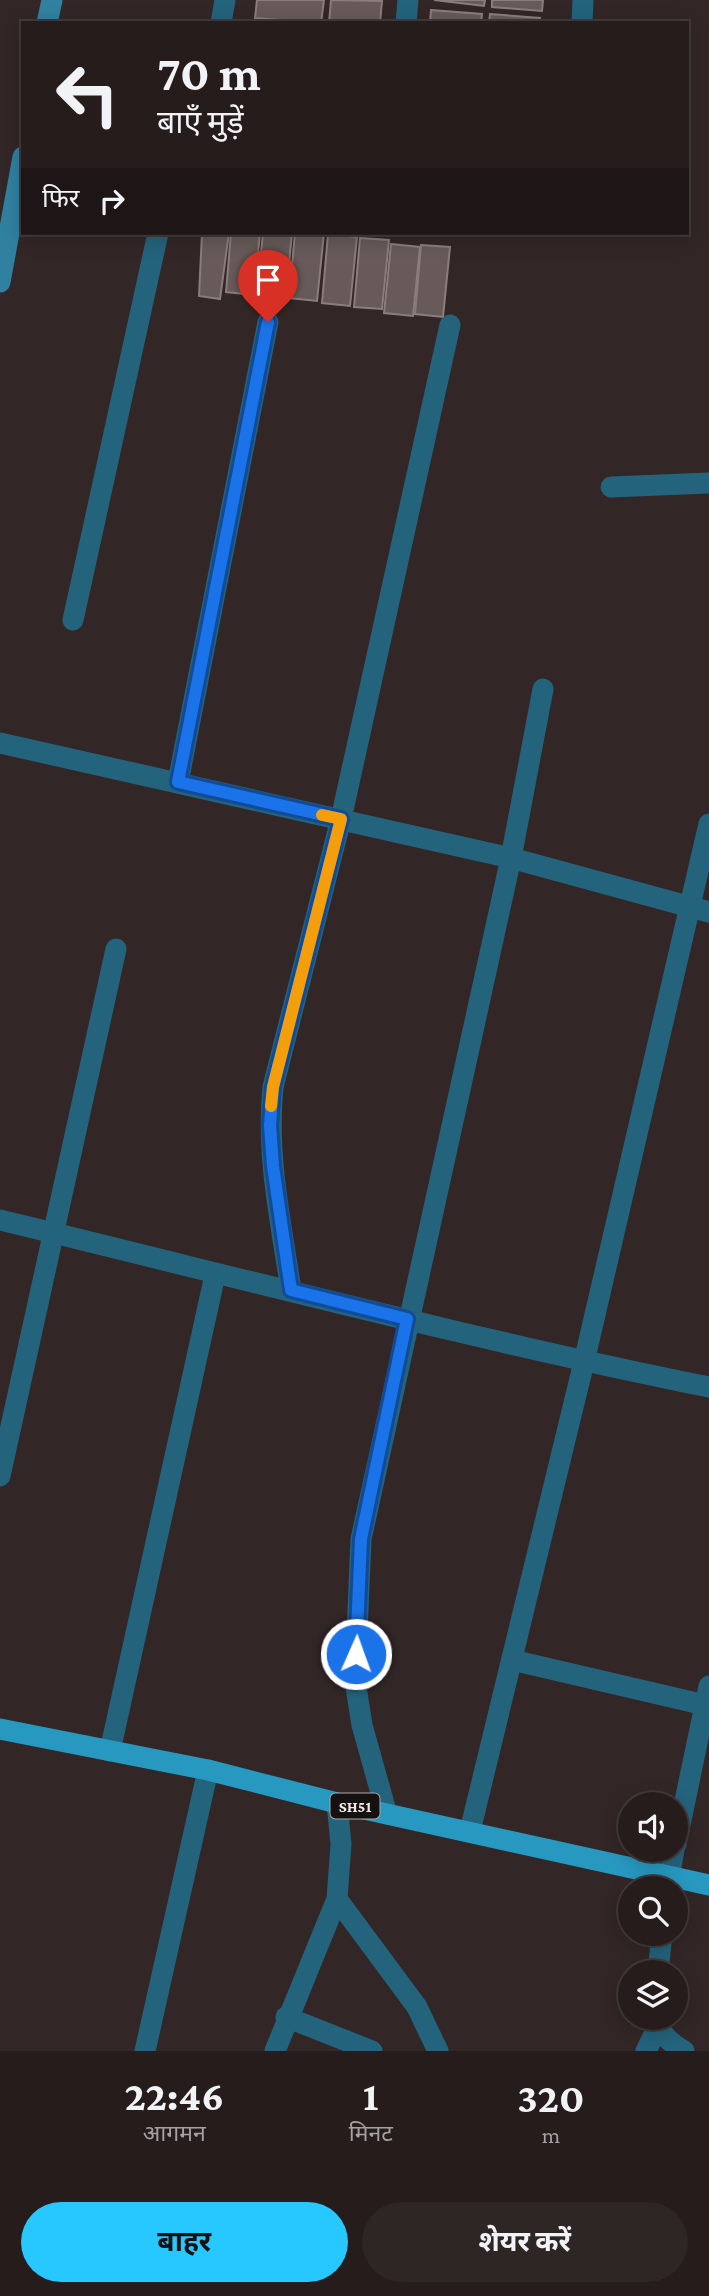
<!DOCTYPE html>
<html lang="hi">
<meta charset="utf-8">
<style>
:root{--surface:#261c1c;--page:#2e2525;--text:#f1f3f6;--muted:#a4a1a3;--line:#423a3b;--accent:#27c8ff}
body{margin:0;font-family:"Crimson Pro","Noto Sans Devanagari",serif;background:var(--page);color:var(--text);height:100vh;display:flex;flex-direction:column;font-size:26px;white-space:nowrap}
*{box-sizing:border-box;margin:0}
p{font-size:23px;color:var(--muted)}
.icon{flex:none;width:38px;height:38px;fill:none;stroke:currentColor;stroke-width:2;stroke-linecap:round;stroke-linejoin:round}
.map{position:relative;height:2051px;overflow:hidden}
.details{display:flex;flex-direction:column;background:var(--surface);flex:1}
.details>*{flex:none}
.banner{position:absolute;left:21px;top:21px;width:668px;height:214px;border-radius:0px;box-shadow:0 4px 18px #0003,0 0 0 2px var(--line);background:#261c1c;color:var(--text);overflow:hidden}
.fabs{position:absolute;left:618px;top:1792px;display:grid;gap:14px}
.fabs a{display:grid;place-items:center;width:70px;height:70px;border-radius:50%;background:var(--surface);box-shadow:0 4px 18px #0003,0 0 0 2px var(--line);font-size:35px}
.pin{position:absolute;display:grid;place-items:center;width:60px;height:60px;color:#fff;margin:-72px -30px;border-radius:50% 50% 50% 0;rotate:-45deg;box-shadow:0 0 7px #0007}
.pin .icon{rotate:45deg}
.me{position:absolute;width:77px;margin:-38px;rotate:2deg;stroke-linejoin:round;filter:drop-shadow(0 0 5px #0008)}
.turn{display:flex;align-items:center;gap:24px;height:147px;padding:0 21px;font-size:32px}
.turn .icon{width:91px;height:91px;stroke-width:2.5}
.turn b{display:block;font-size:49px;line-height:60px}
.then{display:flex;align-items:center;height:66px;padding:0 21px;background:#0003;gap:14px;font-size:26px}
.eta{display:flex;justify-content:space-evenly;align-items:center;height:119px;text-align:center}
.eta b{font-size:42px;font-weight:700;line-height:49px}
.action{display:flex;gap:14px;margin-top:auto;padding:14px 21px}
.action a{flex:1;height:80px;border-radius:42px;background:var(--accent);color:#111;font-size:28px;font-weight:700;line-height:80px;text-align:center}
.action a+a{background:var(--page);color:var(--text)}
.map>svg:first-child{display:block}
.building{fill:#675a59;stroke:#8b7d7c;stroke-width:2}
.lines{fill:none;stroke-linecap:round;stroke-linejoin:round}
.street{stroke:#24637c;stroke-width:21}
.secondary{stroke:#3081a0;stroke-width:21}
.primary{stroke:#2799c1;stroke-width:21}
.route-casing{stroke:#114b97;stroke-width:18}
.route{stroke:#1a73e8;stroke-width:12}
.slow{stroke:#f59e0b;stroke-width:12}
.labels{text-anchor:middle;stroke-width:7;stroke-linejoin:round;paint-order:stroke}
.shield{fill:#161111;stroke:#afa8a8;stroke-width:2}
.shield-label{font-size:16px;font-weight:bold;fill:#f1e9e8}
</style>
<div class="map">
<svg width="709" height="2051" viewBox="0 0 709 2051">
<rect width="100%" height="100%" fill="#332626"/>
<g class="building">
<path d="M257,0H324L321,23L255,18Z"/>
<path d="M331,0L382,1L380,23H329Z"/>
<path d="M434,0H485L484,6Z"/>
<path d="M492,0H543L542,11L492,7Z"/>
<path d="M431,10L482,14L481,23H430Z"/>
<path d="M490,14L540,18L539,23H489Z"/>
<path d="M202,233H229L220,299L199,296Z"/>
<path d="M231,233H260L254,295L226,292Z"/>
<path d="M263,233H292L286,295L257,292Z"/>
<path d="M295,233H324L317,301L289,298Z"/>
<path d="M328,234L357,237L350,306L322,303Z"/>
<path d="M360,238L389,240L382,309L354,307Z"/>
<path d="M391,244L420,247L413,316L384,313Z"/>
<path d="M421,245L450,247L443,317L415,314Z"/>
</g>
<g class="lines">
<g class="street">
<path d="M221,23L225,0"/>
<path d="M406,23L408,0"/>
<path d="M582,23L583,0"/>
<path d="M611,487L709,483"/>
<path d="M73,620L158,233"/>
<path d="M0,743L511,858L709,912"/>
<path d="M178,782L268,322"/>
<path d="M0,1220C236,1277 471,1339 709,1387"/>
<path d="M291,1290C281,1223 266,1155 273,1087L341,819L450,325"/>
<path d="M0,1476L116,949"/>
<path d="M512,1660L705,1705"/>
<path d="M110,1751L215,1275"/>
<path d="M386,1811L362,1725L355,1681L361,1539L511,858L543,689"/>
<path d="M470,1831L584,1362L709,824"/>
<path d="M676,1844L709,1686"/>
<path d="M667,1888L674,1850"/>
<path d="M337,1899L417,2007L438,2051"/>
<path d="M658,1972L662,1934"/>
<path d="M286,2017L372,2051"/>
<path d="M657,2018C659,2034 671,2043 684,2051"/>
<path d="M145,2051L208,1770"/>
<path d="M275,2051L337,1899L341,1844L337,1803"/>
<path d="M646,2051L658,2026"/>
</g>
<g class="secondary">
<path d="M47,23L52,0"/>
<path d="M0,282L23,157"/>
</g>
<path class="primary" d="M0,1729L208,1770L337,1803L709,1885"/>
</g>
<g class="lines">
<defs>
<path id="route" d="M268,322L178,782L341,819L273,1087L270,1125L273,1166L291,1290L407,1319L361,1539L356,1654"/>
</defs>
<use href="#route" class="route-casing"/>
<use href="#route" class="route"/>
<path class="slow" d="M271,1106L273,1087L341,819L322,815"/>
</g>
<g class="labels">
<rect class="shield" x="330.5" y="1793.5" width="49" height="25" rx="5"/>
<g class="shield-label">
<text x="355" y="1812">SH51</text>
</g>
</g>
</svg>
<div class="fabs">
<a><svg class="icon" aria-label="sound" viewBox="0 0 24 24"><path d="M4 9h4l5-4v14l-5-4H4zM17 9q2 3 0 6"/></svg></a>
<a><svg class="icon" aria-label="search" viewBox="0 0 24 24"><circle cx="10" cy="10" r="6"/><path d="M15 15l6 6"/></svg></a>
<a><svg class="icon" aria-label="layers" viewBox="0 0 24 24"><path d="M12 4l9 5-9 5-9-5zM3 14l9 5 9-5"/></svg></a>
</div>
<div class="pin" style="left:268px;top:322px;background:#d93025"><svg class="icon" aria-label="arrive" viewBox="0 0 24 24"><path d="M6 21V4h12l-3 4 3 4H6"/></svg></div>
<svg class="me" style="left:356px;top:1654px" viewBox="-20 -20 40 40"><circle r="17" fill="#1a73e8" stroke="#fff" stroke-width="3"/><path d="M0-11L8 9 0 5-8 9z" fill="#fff"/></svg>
<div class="banner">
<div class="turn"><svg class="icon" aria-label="left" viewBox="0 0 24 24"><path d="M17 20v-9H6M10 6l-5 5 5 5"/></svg><div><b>70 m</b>बाएँ मुड़ें</div></div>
<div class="then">फिर<svg class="icon" aria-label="right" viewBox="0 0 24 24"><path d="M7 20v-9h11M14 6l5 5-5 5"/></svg></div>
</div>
</div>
<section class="details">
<div class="eta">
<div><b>22:46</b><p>आगमन</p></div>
<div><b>1</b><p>मिनट</p></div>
<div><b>320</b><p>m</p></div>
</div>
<div class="action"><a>बाहर</a><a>शेयर करें</a></div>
</section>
